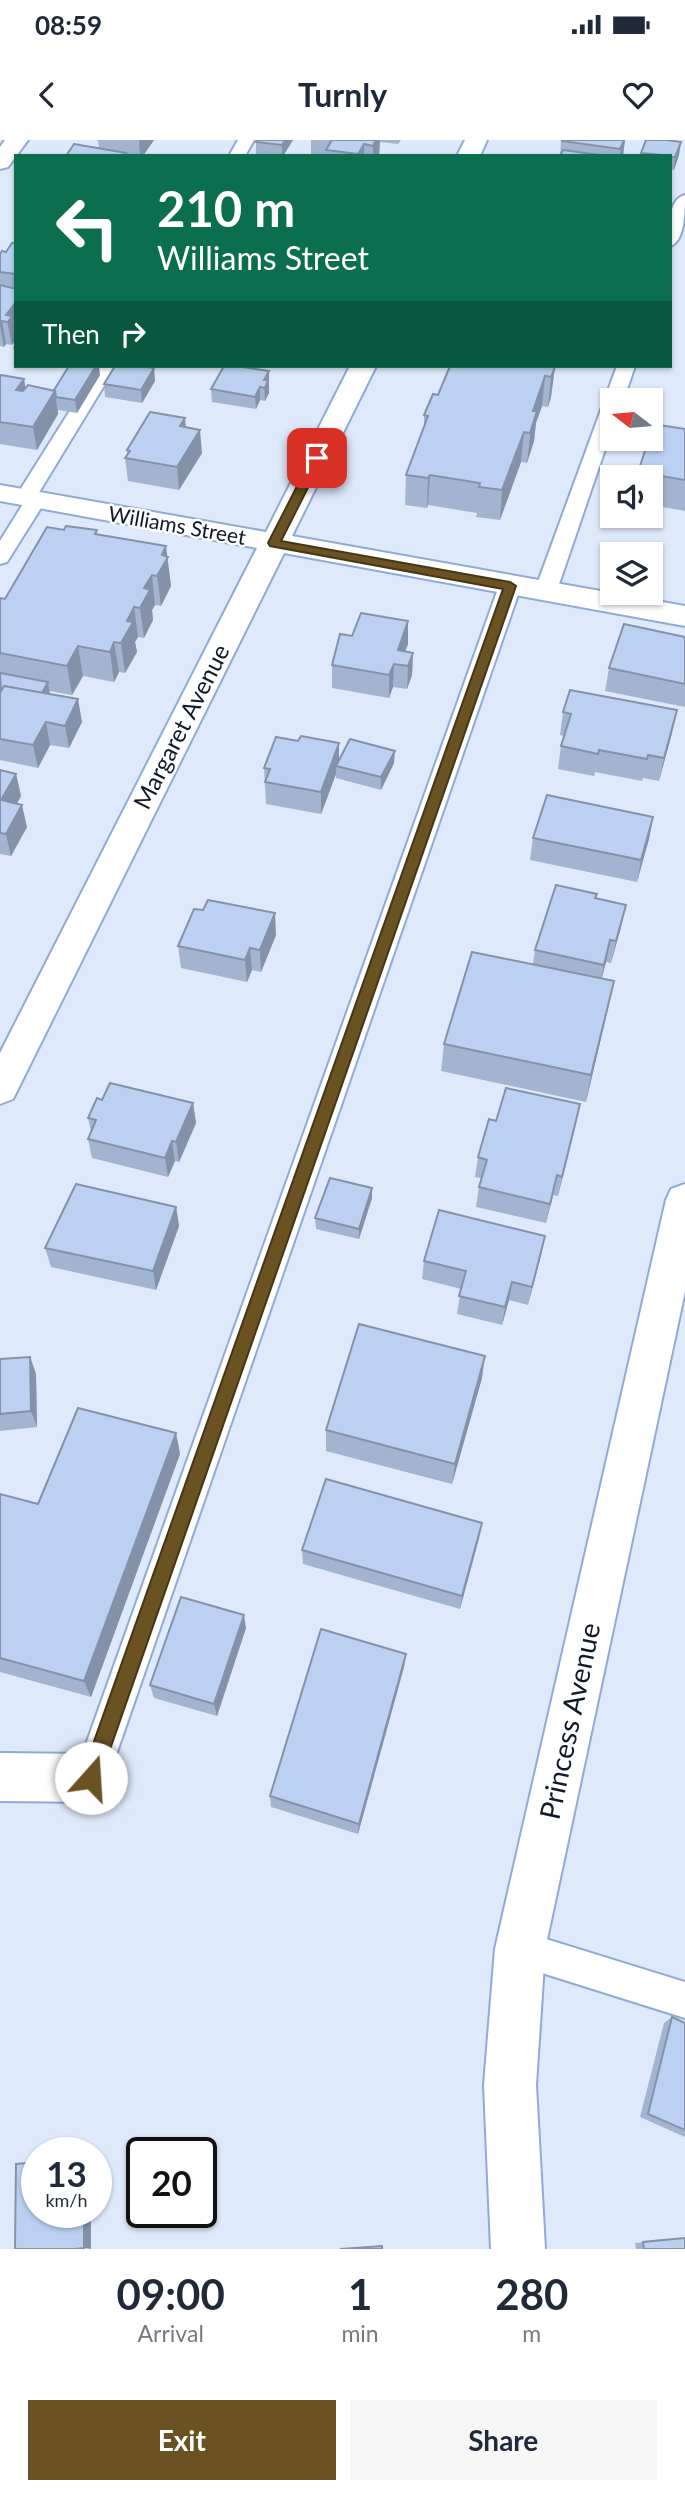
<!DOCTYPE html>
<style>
:root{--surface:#fff;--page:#f6f6f7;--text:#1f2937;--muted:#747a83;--accent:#6b5223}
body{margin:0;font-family:Lato,sans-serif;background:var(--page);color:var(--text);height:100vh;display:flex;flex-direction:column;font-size:26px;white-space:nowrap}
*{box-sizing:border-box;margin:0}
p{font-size:23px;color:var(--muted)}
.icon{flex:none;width:38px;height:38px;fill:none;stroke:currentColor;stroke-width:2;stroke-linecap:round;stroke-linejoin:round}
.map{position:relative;height:2109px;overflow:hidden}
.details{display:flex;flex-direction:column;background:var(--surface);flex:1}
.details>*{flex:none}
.top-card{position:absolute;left:14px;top:14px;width:658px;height:214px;border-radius:0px;box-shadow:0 2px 5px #0004;background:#0b6e4f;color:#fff;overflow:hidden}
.needle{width:46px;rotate:286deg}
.controls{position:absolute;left:600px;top:248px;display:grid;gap:14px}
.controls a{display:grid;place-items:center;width:63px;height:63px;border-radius:0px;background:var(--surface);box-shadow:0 2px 5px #0004;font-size:35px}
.speed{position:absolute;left:21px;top:1997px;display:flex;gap:14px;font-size:35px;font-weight:700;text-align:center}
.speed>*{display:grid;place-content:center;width:91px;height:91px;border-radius:50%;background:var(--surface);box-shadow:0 2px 5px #0004;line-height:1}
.speed small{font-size:18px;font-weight:400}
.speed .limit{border:4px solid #111;border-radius:10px;background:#fff;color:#111}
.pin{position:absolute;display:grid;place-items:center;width:60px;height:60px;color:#fff;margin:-30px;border-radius:14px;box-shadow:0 4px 10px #0006}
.me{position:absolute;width:77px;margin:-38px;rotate:19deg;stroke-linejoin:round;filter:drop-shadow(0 0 5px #0008)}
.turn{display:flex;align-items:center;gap:24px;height:147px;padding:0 28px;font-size:32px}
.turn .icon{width:91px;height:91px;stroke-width:2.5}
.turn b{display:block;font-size:49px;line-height:60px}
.then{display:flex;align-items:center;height:66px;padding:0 28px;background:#0003;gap:14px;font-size:26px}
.eta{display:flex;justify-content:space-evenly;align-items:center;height:119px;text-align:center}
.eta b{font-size:42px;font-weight:700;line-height:49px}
.action{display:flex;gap:14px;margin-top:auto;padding:14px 28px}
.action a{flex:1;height:80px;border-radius:0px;background:var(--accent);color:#fff;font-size:28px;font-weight:700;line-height:80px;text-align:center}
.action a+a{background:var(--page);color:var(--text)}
.status{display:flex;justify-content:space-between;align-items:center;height:49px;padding:0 35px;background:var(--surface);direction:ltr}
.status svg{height:19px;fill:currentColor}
header{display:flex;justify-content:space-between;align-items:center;height:91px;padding:0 28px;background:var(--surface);font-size:32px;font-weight:700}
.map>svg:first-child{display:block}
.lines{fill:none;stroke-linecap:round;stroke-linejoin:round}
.service-casing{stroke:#91aad5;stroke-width:4}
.minor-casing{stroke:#91aad5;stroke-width:4}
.service{fill:#fff;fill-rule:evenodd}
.minor{fill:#fff;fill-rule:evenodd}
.wall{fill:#a2b4d0}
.shaded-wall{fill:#8492a9}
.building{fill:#bcd1f2;stroke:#8492a9;stroke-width:2}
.route{fill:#6b5223;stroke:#463517;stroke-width:2}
.labels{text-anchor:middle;stroke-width:5;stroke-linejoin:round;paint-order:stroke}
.far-street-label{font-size:21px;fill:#0f1828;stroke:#fff}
.street-label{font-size:24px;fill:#0f1828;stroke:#fff}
.near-street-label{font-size:28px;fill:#0f1828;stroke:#fff}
</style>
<div class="status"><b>08:59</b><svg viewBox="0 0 49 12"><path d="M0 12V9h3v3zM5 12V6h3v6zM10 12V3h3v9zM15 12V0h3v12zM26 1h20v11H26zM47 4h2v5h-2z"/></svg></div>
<header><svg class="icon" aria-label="back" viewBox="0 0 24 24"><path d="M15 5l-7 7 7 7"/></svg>Turnly<svg class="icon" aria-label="heart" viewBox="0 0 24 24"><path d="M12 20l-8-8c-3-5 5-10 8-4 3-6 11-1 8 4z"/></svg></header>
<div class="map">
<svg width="685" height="2109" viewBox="0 0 685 2109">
<rect width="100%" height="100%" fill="#dee9fb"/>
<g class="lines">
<defs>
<g id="service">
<path d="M238,0H254L245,16H229Z"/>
<path d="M685,55C685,70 685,102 670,106C670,91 666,60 685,55Z"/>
<path d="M98,226H116L38,354L46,360L7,422L0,424V401L23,364L15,358Z"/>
<path d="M617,226H635L623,261H612V289L556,453L553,458H537L534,453Z"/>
<path d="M510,439L518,441L521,446L108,1638L103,1650L91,1655L79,1650L74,1638L499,446L502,441Z"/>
<path d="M520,1791L685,1842V1878L507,1822L502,1809L507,1796Z"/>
</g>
<g id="minor">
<path d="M5,0H28L8,27L0,29V7Z"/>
<path d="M465,0H487L480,16H457Z"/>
<path d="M350,226H376L292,396L685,466V486L284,413L18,949L13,959L0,964V913L257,408L0,361V345L266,392Z"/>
<path d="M685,1044V1151L545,1809L536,1945L545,2109H491L484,1945L495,1809L666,1060L671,1049Z"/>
<path d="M0,1613L91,1614L108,1621L115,1638L108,1655L91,1662L0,1661Z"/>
</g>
</defs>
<use href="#service" class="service-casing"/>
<use href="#minor" class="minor-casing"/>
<use href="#service" class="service"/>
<use href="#minor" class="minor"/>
</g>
<g class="wall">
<path d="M98,0H154L143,16H66L99,8Z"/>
<path d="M257,0H293L283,16L256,14V2Z"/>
<path d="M311,0H401L398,4L380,2L379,16H311Z"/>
<path d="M561,0H625L623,16H560Z"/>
<path d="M681,2L679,15L674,30L670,29V16H640L641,13Z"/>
<path d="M16,103V191L12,205L6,204L4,207L0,206V114L6,112Z"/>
<path d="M16,203V220L13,207Z"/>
<path d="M448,226H549L555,227L551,257L548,267L542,266L536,283L534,301L527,323L521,322L500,380L476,377L477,373L428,365L427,368L405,365L406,335L424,286V275L438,255L448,230Z"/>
<path d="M154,228L155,241L142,263L105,257L104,244Z"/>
<path d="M100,235L77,273L58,270V274L37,310L0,304V237L24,239L25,248L54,250Z"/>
<path d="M269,244V253L265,261L260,260L256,269L212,262L211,249Z"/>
<path d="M185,278V287L202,313L179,350L128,341L125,318L127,315V310Z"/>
<path d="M685,289V371L651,365V338H637L638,332Z"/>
<path d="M64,390L97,395L167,416L171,446L161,466L155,465L152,470L153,480L144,498L138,497L135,502L137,512L125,533L119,532L114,542L83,536L72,555L49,551L50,554L82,582L69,608L50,605L38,628L0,620V458L5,459Z"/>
<path d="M408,481V504L405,511L413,513L412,535L407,549L393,547L389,558L332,548V525L352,496Z"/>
<path d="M685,497V567L605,551L609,528Z"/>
<path d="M563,572L672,593L659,641L643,638L642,641L595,632L594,636L558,629L561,606L564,596L560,595Z"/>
<path d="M339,620L394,623L381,650L336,638V634L321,674L266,664L264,628Z"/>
<path d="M0,630L16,634L21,656L17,664L27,687L11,716L0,714Z"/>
<path d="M653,677L649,699L637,742L530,720L533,698Z"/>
<path d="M597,754L596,758L621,787L611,823L606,822L602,838L608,868L586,962L441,931L444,904L533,824L535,810Z"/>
<path d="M203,770L276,795L261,832L252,830L247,842L181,828L178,806Z"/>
<path d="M102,960L193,963L196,983L179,1022L175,1021L168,1037L92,1018L88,999L91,991L88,978Z"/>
<path d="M580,964L558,1056L553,1055L546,1083L476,1067L479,1047L481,1038L475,1037L478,1017L496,981Z"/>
<path d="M372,1058L359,1099L316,1089L315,1078Z"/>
<path d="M176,1067L179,1086L156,1150L51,1127L45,1108Z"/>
<path d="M541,1115L528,1165L509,1160L502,1185L457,1174L461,1149L422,1139L424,1121Z"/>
<path d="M30,1217L36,1234L37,1287L0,1291V1219Z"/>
<path d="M482,1238L452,1344L326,1311V1290Z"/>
<path d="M176,1293L180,1314L91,1557L0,1532V1354L38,1364Z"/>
<path d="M479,1398L460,1469L303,1424L302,1410Z"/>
<path d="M246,1488L217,1576L154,1558L150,1545Z"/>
<path d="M406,1514L404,1527L358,1694L271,1667L270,1656Z"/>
<path d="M672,1877L685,1883V1997L640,1977L664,1883Z"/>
<path d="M685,2098V2109H636L635,2103Z"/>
</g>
<g class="shaded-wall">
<path d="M139,0H154L143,16H140Z"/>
<path d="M285,0H293L283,16H282V5Z"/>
<path d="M376,0H380L379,16H373V6Z"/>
<path d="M624,0H625L623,16H620V9Z"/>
<path d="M681,2L679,15L674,30L675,17Z"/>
<path d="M364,4V16H358V14Z"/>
<path d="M16,162V191L15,192L16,200L12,205L6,175Z"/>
<path d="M2,181L6,204L4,207L0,186Z"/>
<path d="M96,226H99L100,235L77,273L75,260Z"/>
<path d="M555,227L551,257L548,267L551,237Z"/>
<path d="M154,228L155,241L142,263L141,250Z"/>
<path d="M269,231V253L265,261L264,240Z"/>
<path d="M545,236L542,266L536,283L534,301L527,323L533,271Z"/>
<path d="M24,239L28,263L16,250Z"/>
<path d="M260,247V260L256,269L255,257Z"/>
<path d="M55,251L58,274L37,310L33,287Z"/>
<path d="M185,278L187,301L180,286Z"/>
<path d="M200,290L202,313L179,350L177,327Z"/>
<path d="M524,292L521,322L500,380L502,350Z"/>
<path d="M430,335L428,365L427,368L428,338Z"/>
<path d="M166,406L171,446L161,466L157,436L162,415Z"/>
<path d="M152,435L155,465L152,470L153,480L144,498L140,468L144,448Z"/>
<path d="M134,467L138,497L135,502L137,512L125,533L121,503L127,481Z"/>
<path d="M408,481V504L400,525L398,510Z"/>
<path d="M114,502L119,532L114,542L110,512Z"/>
<path d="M78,506L83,536L72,555L67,526Z"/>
<path d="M413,513L412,535L407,549L408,526Z"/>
<path d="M394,524L393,547L389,558V535Z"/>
<path d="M48,542L50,555L38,559Z"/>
<path d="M78,559L82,582L69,608L65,586Z"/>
<path d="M677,570L672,593L659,641L664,618Z"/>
<path d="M46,582L50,605L38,628L33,605Z"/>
<path d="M339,603V626H336V634L321,674V652Z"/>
<path d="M395,611L394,623L381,650V637Z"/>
<path d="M16,634L21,656L6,682L1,660Z"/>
<path d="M22,665L27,687L11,716L6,694Z"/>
<path d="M653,677L649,699L637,742L641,720Z"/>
<path d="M626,765L621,787L611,823L616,801Z"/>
<path d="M275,773L276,795L261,832L260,810Z"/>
<path d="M610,800L606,822L599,847L604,825Z"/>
<path d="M250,808L252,830L247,842L245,820Z"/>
<path d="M614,841L608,868L586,962L591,935Z"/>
<path d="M193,963L196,983L179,1022L176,1002Z"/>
<path d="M580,964L576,984L558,1056L562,1037Z"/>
<path d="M172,1001L175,1021L168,1037L165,1018Z"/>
<path d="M557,1035L553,1055L546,1083L550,1064Z"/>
<path d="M372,1048V1058L359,1099V1089Z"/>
<path d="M176,1067L179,1086L156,1150L153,1131Z"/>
<path d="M545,1096L541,1115L528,1165L532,1147Z"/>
<path d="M512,1142L509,1160L502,1185L505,1167Z"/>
<path d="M485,1216L482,1238L452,1344L455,1324Z"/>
<path d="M30,1217L36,1234L37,1287L31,1271Z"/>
<path d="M176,1293L180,1314L91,1557L84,1541Z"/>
<path d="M482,1383L479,1398L460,1469L462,1456Z"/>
<path d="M244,1475L246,1488L217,1576L214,1564Z"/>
<path d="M406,1514L404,1527L358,1694L359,1684Z"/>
<path d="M84,2072H91V2109L84,2108Z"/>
</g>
<g class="building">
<path d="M257,0H285L282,5L256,2Z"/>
<path d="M332,0H376L373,6L364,4L358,14L326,10Z"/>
<path d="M562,0H624L620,9L562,1Z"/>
<path d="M646,0H666L681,2L675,17H670V16L641,13Z"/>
<path d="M74,4L126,13L123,16H66Z"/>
<path d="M563,10L607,16H560Z"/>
<path d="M12,103H16V134L0,132V114L2,111L6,112Z"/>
<path d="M0,145L16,149V162L6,175L12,176L8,182L2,181L0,184Z"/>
<path d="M69,226H96L75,260L56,257L55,251L54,250Z"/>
<path d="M115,226H138L154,228L141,250L104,244Z"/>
<path d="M224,226H236L269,231L264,240H268L265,248L260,247L255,257L211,249Z"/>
<path d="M450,226H549L555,227L551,237L545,236L533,271H537L530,293L524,292L502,350L479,347L480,343L430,335L428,338L406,335L428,276L424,275L433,254L438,255Z"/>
<path d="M1,235L24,239L16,250L23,251L28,245L55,251L33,287L0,282V237Z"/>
<path d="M150,272L185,278L180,286L200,290L177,327L125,318L130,311L127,310Z"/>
<path d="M653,284L685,289V340L638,332L649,299H651V292Z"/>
<path d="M66,386L97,390L95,394L166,406L162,415L168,417L157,436L152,435L144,448L150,450L140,468L134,467L127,481L133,482L121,503L114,502L110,512L78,506L67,526L0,513V458L5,459L47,387L64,390Z"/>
<path d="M361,473L408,481L398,510L413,513L408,526L394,524L389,535L332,525L340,494L352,496Z"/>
<path d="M624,484L685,497V544L609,528Z"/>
<path d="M0,533L48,542L42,553L4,546L1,552Z"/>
<path d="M4,546L78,559L65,586L46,582L33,605L0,599V553Z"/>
<path d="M570,550L677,570L664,618L648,615L647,619L599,610L598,614L561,606L571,574L563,572Z"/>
<path d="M301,596L339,603L321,652L265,642L270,629L264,628L276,597L298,601Z"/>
<path d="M350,599L395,611L381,637L336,626Z"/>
<path d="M0,630L16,634L1,660L22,665L6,694L0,693Z"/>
<path d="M547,655L653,677L641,720L533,698Z"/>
<path d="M556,745L597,754L595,758L626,765L616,801L610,800L604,825L535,810Z"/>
<path d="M208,760L275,773L260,810L250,808L245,820L178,806L194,769L203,770Z"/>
<path d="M472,812L614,841L591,935L444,904Z"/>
<path d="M110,943L193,963L176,1002L172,1001L165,1018L88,999L96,980L88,978L97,958L102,960Z"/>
<path d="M506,948L580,964L562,1037L557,1035L550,1064L479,1047L487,1020L478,1017L489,979L496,981Z"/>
<path d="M330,1038L372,1048L359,1089L315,1078Z"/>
<path d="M76,1044L176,1067L153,1131L45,1108Z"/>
<path d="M439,1070L545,1096L532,1147L512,1142L505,1167L459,1156L466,1131L424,1121Z"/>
<path d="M359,1184L485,1216L455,1324L326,1290Z"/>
<path d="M30,1217L31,1271L0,1274V1219Z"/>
<path d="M78,1268L176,1293L84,1541L0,1518V1354L38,1364Z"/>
<path d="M326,1339L482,1383L462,1456L302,1410Z"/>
<path d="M181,1457L244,1475L214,1564L150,1545Z"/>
<path d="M321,1489L406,1514L359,1684L270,1656Z"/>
<path d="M672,1877L685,1883V1990L648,1974Z"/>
<path d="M37,2022V2072H84V2108L75,2109H15L16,2024Z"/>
<path d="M685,2098V2109H644L643,2102Z"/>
<path d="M382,2106V2109H340Z"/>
</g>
<path class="route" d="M313,315L323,318L281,401L510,442L516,446L100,1638L98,1645L91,1648L84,1645L81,1638L503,449L270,406L268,403Z"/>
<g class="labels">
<g class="far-street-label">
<text transform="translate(177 386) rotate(10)" y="7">Williams Street</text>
</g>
<g class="street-label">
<text transform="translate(182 587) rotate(-63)" y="8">Margaret Avenue</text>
</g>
<g class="near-street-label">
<text transform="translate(570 1581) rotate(-78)" y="10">Princess Avenue</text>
</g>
</g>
</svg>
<div class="controls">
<a><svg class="needle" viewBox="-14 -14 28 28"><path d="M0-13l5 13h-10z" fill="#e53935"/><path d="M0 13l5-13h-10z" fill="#747a83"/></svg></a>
<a><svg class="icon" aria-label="sound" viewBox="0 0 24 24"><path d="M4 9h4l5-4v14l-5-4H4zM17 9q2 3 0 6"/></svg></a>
<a><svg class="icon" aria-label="layers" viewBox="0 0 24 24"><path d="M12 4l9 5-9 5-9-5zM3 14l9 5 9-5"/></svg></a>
</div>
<div class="speed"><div>13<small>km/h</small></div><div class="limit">20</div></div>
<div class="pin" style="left:317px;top:318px;background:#d93025"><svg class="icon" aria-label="arrive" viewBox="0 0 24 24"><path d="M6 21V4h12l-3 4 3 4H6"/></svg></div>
<svg class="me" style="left:91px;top:1638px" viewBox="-20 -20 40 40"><circle r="19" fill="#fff"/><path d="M0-13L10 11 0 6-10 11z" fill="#6b5223"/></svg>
<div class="top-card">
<div class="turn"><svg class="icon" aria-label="left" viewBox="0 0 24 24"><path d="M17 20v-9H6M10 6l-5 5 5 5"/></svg><div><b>210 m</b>Williams Street</div></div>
<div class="then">Then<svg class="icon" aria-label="right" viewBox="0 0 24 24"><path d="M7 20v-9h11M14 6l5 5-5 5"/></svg></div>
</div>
</div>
<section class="details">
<div class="eta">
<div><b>09:00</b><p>Arrival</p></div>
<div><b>1</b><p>min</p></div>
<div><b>280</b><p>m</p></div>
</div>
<div class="action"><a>Exit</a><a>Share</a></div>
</section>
